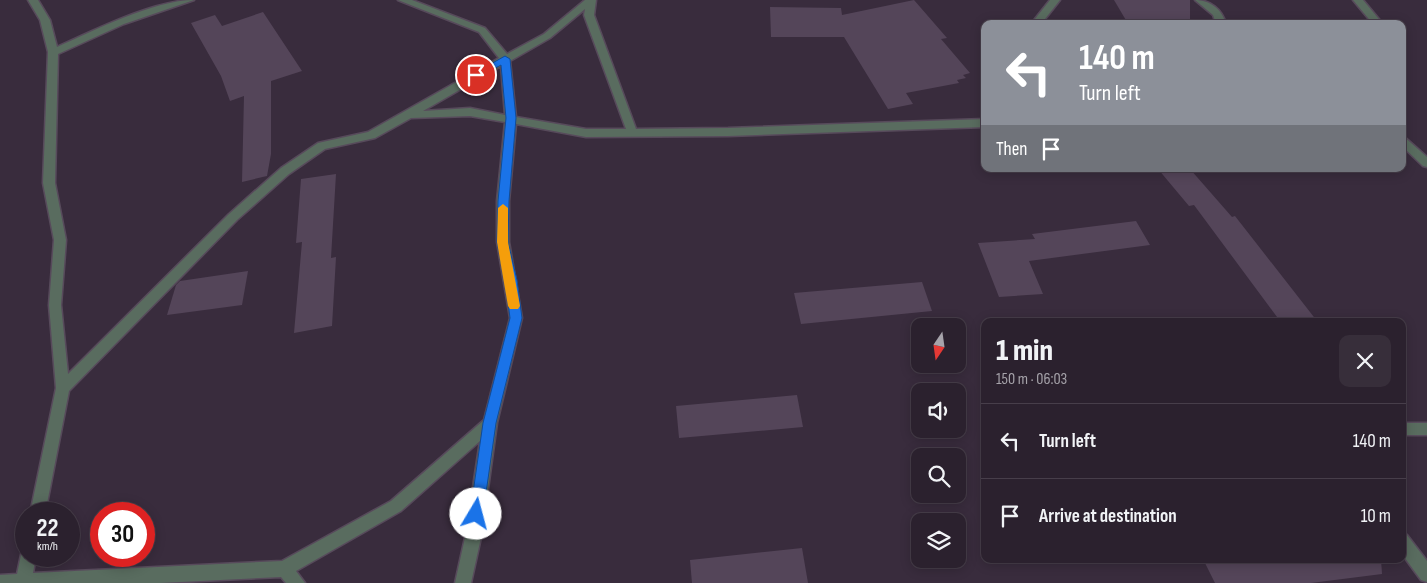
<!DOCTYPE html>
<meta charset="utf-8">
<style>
:root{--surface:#2b212e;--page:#372e3a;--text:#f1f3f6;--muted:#a6a3aa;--line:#473e4a}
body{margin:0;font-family:"Sofia Sans Condensed",sans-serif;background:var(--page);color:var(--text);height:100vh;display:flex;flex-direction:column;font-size:19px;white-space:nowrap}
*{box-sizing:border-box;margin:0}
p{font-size:16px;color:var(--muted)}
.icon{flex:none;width:28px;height:28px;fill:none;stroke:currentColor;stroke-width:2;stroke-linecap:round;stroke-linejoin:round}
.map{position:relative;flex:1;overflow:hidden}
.panel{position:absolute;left:981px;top:318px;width:425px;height:245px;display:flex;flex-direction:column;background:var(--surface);border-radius:10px;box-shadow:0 2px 12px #0003,0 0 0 1px var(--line)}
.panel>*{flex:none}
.hud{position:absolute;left:981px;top:20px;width:425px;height:152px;border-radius:10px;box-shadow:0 2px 12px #0003,0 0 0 1px var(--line);background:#8c9099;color:#fff;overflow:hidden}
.needle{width:32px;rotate:193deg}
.fabs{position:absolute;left:911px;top:318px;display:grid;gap:10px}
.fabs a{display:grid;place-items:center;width:55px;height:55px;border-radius:10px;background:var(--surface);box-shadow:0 2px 12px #0003,0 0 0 1px var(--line);font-size:25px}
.speed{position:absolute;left:15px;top:502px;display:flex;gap:10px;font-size:25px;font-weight:700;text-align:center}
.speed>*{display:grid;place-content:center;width:65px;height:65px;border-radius:50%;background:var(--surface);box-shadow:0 2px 12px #0003,0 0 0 1px var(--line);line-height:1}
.speed small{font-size:12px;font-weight:400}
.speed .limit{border:8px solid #d22;background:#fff;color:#111}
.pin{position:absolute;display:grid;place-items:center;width:42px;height:42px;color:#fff;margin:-21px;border:2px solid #fff;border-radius:50%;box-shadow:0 1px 5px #0007}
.me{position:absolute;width:55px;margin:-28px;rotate:8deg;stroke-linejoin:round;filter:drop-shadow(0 0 4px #0008)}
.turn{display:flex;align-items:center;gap:18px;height:105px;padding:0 15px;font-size:22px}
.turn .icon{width:65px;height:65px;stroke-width:2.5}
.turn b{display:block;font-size:35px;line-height:42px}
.then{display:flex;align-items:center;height:48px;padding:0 15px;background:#0003;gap:10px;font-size:19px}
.round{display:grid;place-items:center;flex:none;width:52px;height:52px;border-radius:10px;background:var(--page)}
.overview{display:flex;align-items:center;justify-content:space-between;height:85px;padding:0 15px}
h1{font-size:30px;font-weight:800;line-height:38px}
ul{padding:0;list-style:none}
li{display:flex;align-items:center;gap:15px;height:75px;padding:0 15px;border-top:1px solid var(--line)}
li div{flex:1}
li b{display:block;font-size:19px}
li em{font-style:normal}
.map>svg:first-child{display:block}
.building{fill:#544559}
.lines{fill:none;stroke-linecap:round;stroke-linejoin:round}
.street-casing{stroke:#574a5b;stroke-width:3}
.street{fill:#596c5f;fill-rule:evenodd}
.route{fill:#1a73e8;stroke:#114b97}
.slow{fill:#f59e0b}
</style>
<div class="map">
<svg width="1427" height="583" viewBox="0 0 1427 583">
<rect width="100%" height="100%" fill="#392c3d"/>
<g class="building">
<path d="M914,0L947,38L941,39L970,73L963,75L966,78L957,80L959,83L906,93L913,104L888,109L844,37H771L770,7L841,8L842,15Z"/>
<path d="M1114,0H1190V21L1127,22Z"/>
<path d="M263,12L302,71L271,81V154L267,176L242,182L244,96L230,101L221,76L191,23L215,15L222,26Z"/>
<path d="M1158,169H1190L1232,217L1235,216L1317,321H1280L1194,205L1189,206Z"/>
<path d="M336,174L331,258L336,257L332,326L294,333L302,242L296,243L301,179Z"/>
<path d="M1136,221L1150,245L1029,261L1043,294L999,297L978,243L1035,239L1032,234Z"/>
<path d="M248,271L242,305L167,315L176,285L180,281Z"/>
<path d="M922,282L932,311L801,324L794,293Z"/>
<path d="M797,395L803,427L679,438L676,406Z"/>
<path d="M802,548L808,583H692L690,560Z"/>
<path d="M1203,559H1381L1382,574L1311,583H1215Z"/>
</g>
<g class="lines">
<defs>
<g id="street">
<path d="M28,0H38L50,20L57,47C93,31 154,0 194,0L124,24L58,54L55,183L66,240L61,305L68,374L229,214L281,168L318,143L368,132L499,58L479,32L398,0H412L485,28L507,54L544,34L585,0H596L594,15L636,129L728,128L985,119V127L728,136L586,137L516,124L509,201V242L522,318L497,423L482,533L471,583H455L466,533L480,441L401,511L296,571L305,583H286L281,577L160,583H0V575L17,574L22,550L26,549V556H36L33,573L282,561L391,501L484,420L510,318L497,242V201L505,122L470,116L411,118L375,138L325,149L289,174L237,220L69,391L45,514H30L56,388L49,305L54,240L43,183L48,52L40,20ZM585,9L584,15L626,129H586L516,117L510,61L550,38ZM501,66L505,115L470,108L423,111Z"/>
<path d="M1050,0H1060L1041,24H1031Z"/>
<path d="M1195,0C1210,0 1222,9 1226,24H1216L1213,15Z"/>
<path d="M1353,0H1363L1383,24H1373Z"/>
<path d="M1402,135L1427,157V167L1423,166L1402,146Z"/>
<rect x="1402" y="423" width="25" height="12"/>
<path d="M1402,533L1407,535L1427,561V582L1421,580L1402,554Z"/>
</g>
</defs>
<use href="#street" class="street-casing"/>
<use href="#street" class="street"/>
</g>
<path class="route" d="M505,56L510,59L516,118L509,201L508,242L517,280L522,318L496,423L483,514L481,519L476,521L472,519L470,514L483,423L510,318L505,280L497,242L498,201L506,118L501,65L479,77H473L471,75Z"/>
<path class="slow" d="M503,204L508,208V242L520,306L518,309H510L508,306L497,242L498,208Z"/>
</svg>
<div class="fabs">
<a><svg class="needle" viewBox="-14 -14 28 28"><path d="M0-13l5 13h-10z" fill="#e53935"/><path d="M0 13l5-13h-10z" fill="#a6a3aa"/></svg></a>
<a><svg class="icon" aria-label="sound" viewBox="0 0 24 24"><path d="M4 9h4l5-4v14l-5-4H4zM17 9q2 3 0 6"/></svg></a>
<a><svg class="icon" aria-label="search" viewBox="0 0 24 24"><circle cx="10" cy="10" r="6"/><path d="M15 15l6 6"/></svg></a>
<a><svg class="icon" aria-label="layers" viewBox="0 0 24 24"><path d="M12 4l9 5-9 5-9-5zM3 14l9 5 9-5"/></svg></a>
</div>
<div class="speed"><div>22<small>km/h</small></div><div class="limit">30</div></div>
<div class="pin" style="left:476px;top:75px;background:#d93025"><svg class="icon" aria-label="arrive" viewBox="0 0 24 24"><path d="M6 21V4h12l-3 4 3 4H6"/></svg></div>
<svg class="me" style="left:476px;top:514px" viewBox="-20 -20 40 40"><circle r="19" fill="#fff"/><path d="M0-13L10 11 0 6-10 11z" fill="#1a73e8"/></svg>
<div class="hud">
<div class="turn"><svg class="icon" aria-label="left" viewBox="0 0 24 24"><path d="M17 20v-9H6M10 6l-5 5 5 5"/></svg><div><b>140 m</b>Turn left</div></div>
<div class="then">Then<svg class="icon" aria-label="arrive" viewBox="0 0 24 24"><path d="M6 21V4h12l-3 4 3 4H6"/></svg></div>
</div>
<section class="panel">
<div class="overview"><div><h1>1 min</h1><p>150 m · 06:03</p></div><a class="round"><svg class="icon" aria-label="close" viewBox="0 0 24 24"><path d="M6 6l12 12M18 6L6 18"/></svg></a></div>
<ul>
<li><svg class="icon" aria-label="left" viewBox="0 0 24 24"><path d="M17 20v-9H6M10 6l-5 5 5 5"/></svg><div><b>Turn left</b></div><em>140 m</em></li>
<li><svg class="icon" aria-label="arrive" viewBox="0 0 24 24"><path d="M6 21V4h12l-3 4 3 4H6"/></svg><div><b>Arrive at destination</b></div><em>10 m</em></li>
</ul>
</section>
</div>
